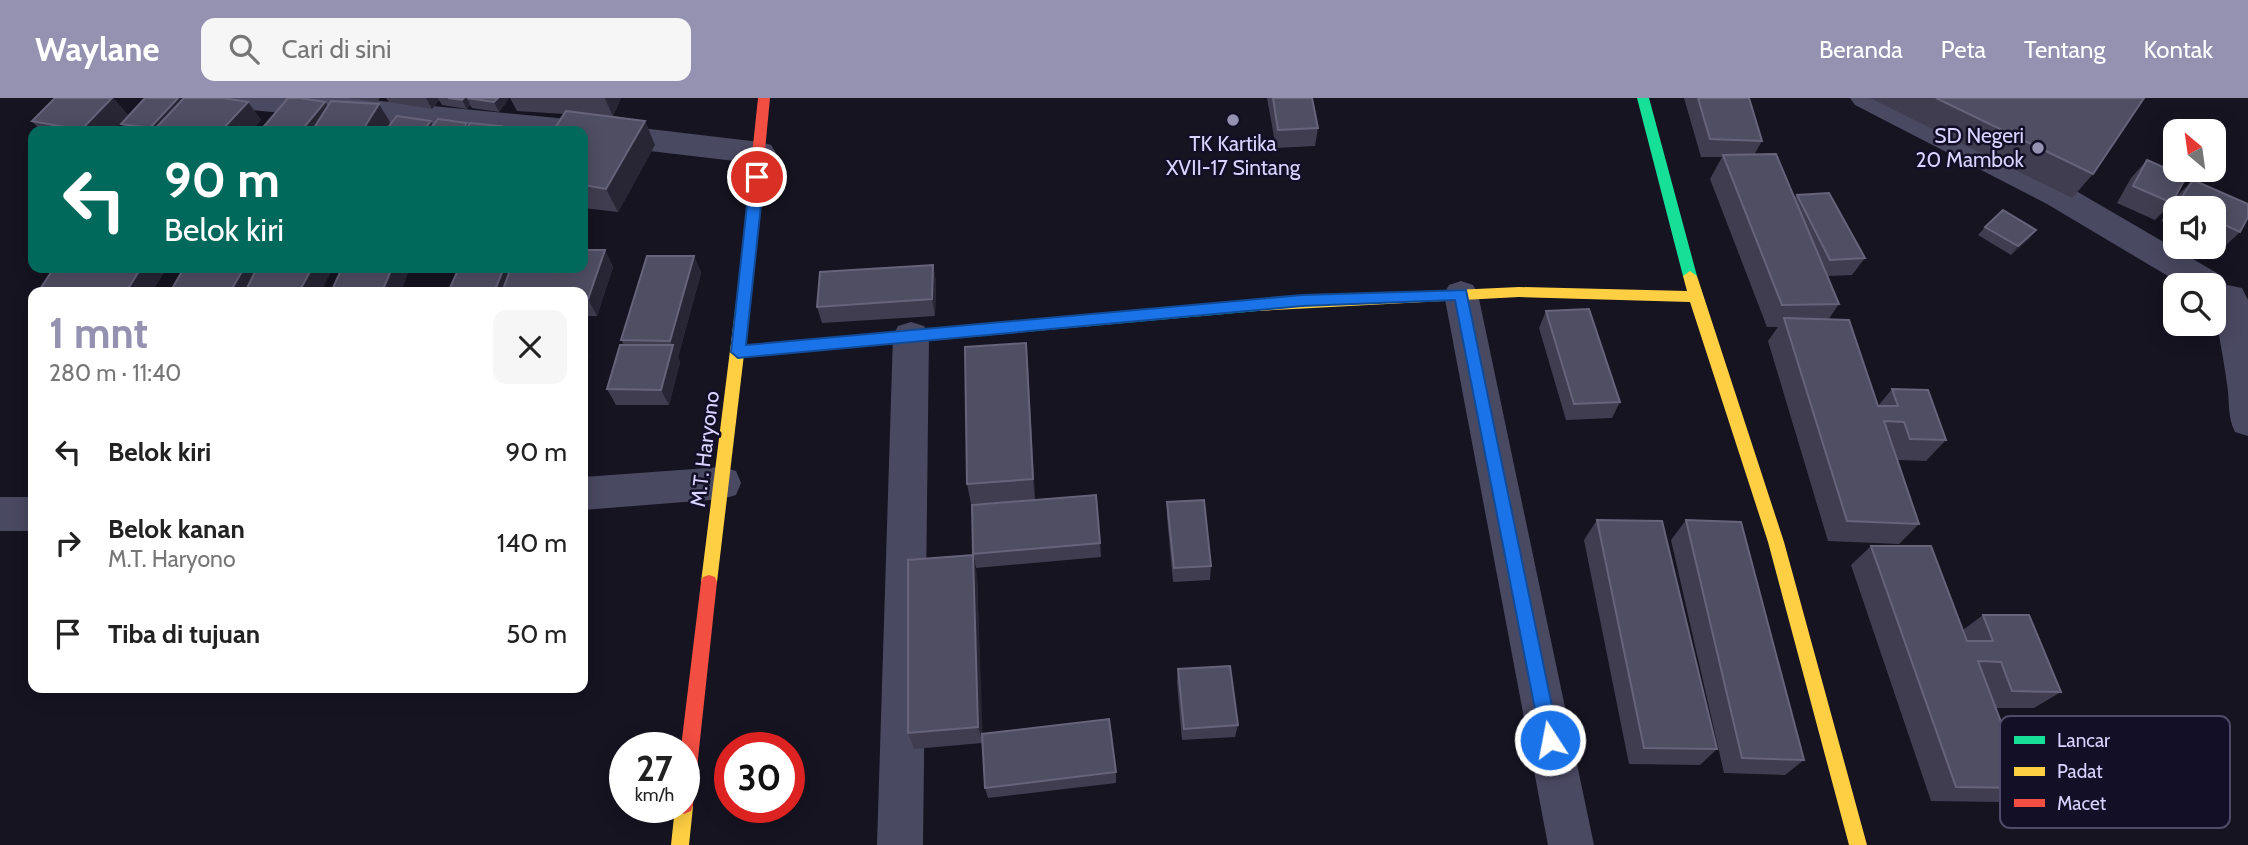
<!DOCTYPE html>
<html lang="id">
<meta charset="utf-8">
<style>
:root{--surface:#fff;--page:#f6f6f6;--text:#222;--muted:#767676;--accent:#9591b1}
body{margin:0;font-family:Cabin,sans-serif;background:var(--page);color:var(--text);height:100vh;display:flex;flex-direction:column;font-size:26px;white-space:nowrap}
*{box-sizing:border-box;margin:0}
p{font-size:23px;color:var(--muted)}
.icon{flex:none;width:38px;height:38px;fill:none;stroke:currentColor;stroke-width:2;stroke-linecap:round;stroke-linejoin:round}
.map{position:relative;flex:1;overflow:hidden}
.details{position:absolute;left:28px;top:189px;width:560px;height:406px;display:flex;flex-direction:column;background:var(--surface);border-radius:14px;box-shadow:0 4px 18px #0003}
.details>*{flex:none}
.guide{position:absolute;left:28px;top:28px;width:560px;height:147px;border-radius:14px;box-shadow:0 4px 18px #0003;background:#00695c;color:#fff;overflow:hidden}
.needle{width:46px;rotate:331deg}
.fabs{position:absolute;left:2163px;top:21px;display:grid;gap:14px}
.fabs a{display:grid;place-items:center;width:63px;height:63px;border-radius:14px;background:var(--surface);box-shadow:0 4px 18px #0003;font-size:35px}
.speed{position:absolute;left:609px;top:634px;display:flex;gap:14px;font-size:35px;font-weight:700;text-align:center}
.speed>*{display:grid;place-content:center;width:91px;height:91px;border-radius:50%;background:var(--surface);box-shadow:0 4px 18px #0003;line-height:1}
.speed small{font-size:18px;font-weight:400}
.speed .limit{border:10px solid #d22;background:#fff;color:#111}
.pin{position:absolute;display:grid;place-items:center;width:60px;height:60px;color:#fff;margin:-30px;border:4px solid #fff;border-radius:50%;box-shadow:0 2px 7px #0007}
.me{position:absolute;width:77px;margin:-38px;rotate:349deg;stroke-linejoin:round;filter:drop-shadow(0 0 5px #0008)}
.turn{display:flex;align-items:center;gap:24px;height:147px;padding:0 21px;font-size:32px}
.turn .icon{width:91px;height:91px;stroke-width:2.5}
.turn b{display:block;font-size:49px;line-height:60px}
.round{display:grid;place-items:center;flex:none;width:74px;height:74px;border-radius:14px;background:var(--page)}
.overview{display:flex;align-items:center;justify-content:space-between;height:119px;padding:0 21px}
h1{font-size:42px;font-weight:700;line-height:52px;color:var(--accent)}
ul{padding:0;list-style:none}
li{display:flex;align-items:center;gap:21px;height:91px;padding:0 21px}
li div{flex:1}
li b{display:block;font-size:26px}
li em{font-style:normal}
header{display:flex;align-items:center;gap:42px;box-sizing:border-box;height:98px;padding:0 35px;background:var(--accent);color:#fff}
header strong{font-size:33px}
nav{display:flex;gap:38px;margin-inline-start:auto;font-size:24px}
.search{width:490px;height:63px;background:var(--page);display:flex;align-items:center;gap:18px;box-sizing:border-box;padding:0 24px;border-radius:14px;color:var(--muted);font-size:26px}
.map>svg:first-child{display:block}
.lines{fill:none;stroke-linecap:round;stroke-linejoin:round}
.street{fill:#4a4962;fill-rule:evenodd}
.fast{fill:#16e098;fill-rule:evenodd}
.slow{fill:#ffcf43;fill-rule:evenodd}
.jam{fill:#f24e42;fill-rule:evenodd}
.wall{fill:#403d50}
.shaded-wall{fill:#282635}
.building{fill:#504e63;stroke:#66637b;stroke-width:2}
.route{fill:#1a73e8;stroke:#114b97;stroke-width:2}
.poi-dot{fill:#9591b1;stroke:#130f26;stroke-width:2.5}
.labels{text-anchor:middle;stroke-width:5;stroke-linejoin:round;paint-order:stroke}
.poi-label{font-size:21px;fill:#d9d4ff;stroke:#130f26;text-anchor:end}
.street-label{font-size:21px;fill:#d9d4ff;stroke:#130f26}
.key{fill:#130f26;stroke:#4e4a67;stroke-width:2}
.key-label{font-size:19px;fill:#d9d4ff}
</style>
<header>
<strong>Waylane</strong>
<div class="search"><svg class="icon" aria-label="search" viewBox="0 0 24 24"><circle cx="10" cy="10" r="6"/><path d="M15 15l6 6"/></svg>Cari di sini</div>
<nav><a>Beranda</a><a>Peta</a><a>Tentang</a><a>Kontak</a></nav>
</header>
<div class="map">
<svg width="2248" height="747" viewBox="0 0 2248 747">
<rect width="100%" height="100%" fill="#161421"/>
<g class="lines">
<g class="street">
<path d="M225,0H350L578,22L591,27L599,25L760,44L771,47L776,55L771,63L760,66L599,47L583,43V33H470L241,11L230,7Z"/>
<path d="M1850,0H1892L2071,90L2222,178L2227,187L2242,190L2248,202V338L2235,334C2227,318 2230,303 2227,286C2223,253 2214,221 2214,187H2183L2047,106L1855,7Z"/>
<path d="M1461,183L1473,187L1478,196L1594,747H1548L1444,196L1449,187Z"/>
<path d="M911,224L924,228L929,238L923,747H877L893,238L898,228Z"/>
<path d="M722,369L736,373L741,385L736,397L722,401L583,412V379Z"/>
<rect x="0" y="399" width="33" height="34"/>
</g>
<g class="fast">
<path d="M1637,0H1649L1697,178L1690,183L1683,178Z"/>
<path d="M1258,201L1265,207L1258,213L738,260L731,254L738,248Z"/>
</g>
<g class="slow">
<path d="M1690,173L1697,178L1784,444L1867,747H1849L1768,444L1690,204L1519,199L1258,213L1251,207L1258,201L1519,189L1687,193L1683,178Z"/>
<path d="M745,184L752,189L717,484L715,489L709,491L703,489L701,484L738,189Z"/>
<path d="M684,700L691,703L693,709L689,747H671L675,709H684Z"/>
</g>
<g class="jam">
<path d="M758,0H770L752,189L745,194L738,189Z"/>
<path d="M709,477L715,479L717,484L693,707L691,713L684,716L677,713L676,709H684V649H681L701,484L703,479Z"/>
</g>
</g>
<g class="wall">
<path d="M113,0L128,17L112,33H41L32,23Z"/>
<path d="M349,0H380L377,4Z"/>
<path d="M386,0H509L499,14L472,10L470,7L467,11L442,7L439,2L432,11L389,4Z"/>
<path d="M510,0H621L613,18L645,23L655,47L618,114L583,110V33L564,16L517,13Z"/>
<path d="M1267,0H1312L1318,30L1315,48L1276,50Z"/>
<path d="M1684,0H1749L1762,43L1754,57L1794,100L1797,97L1865,160L1852,177L1828,178L1839,206L1828,222L1878,308L1892,291L1946,342L1926,363L1898,362L1919,426L1899,446L1828,443L1768,243L1778,229H1767L1710,81L1722,59H1701Z"/>
<path d="M1870,0H2144L2093,76L2072,100Z"/>
<path d="M248,4L261,22L251,33H127L121,26Z"/>
<path d="M2147,62L2172,105L2155,122L2117,105L2131,80Z"/>
<path d="M2193,82L2240,134L2222,151L2214,147V110H2175V129L2161,123L2176,99Z"/>
<path d="M1985,129L2036,132L2029,141L2011,157L1978,137Z"/>
<path d="M605,152L613,169L597,218H583V170Z"/>
<path d="M694,158L701,175L678,259L680,264L669,307H616L607,291L624,247L621,242Z"/>
<path d="M933,167L936,184L935,218L822,225L817,209Z"/>
<path d="M1546,213L1620,304L1612,320L1566,322L1539,230Z"/>
<path d="M1026,245L1028,268L1035,402L971,406L967,386Z"/>
<path d="M1167,404L1211,468L1210,482L1173,484L1167,419Z"/>
<path d="M1597,422L1717,651L1700,667L1629,666L1584,442Z"/>
<path d="M1686,422L1804,662L1785,677L1724,675L1671,442Z"/>
<path d="M1100,445L1101,459L976,470L973,456Z"/>
<path d="M1871,448L1963,532L1983,517L2061,594L2034,610H1996L2026,690L2000,704L1931,703L1851,467Z"/>
<path d="M977,477L982,636L1116,674V685L988,700L985,690L982,645L914,651L908,635Z"/>
<path d="M1178,571L1238,627L1235,639L1182,642L1177,584Z"/>
</g>
<g class="shaded-wall">
<path d="M113,0L128,17L112,33H82L81,32Z"/>
<path d="M178,0H191L153,33L150,30Z"/>
<path d="M426,0H437L439,2L432,11Z"/>
<path d="M464,0H476H467L470,7L467,11L462,2Z"/>
<path d="M498,0H509L499,14L494,4Z"/>
<path d="M606,0H621L613,18L605,1Z"/>
<path d="M248,4L261,22L251,33H221Z"/>
<path d="M325,4L337,21L327,33H301Z"/>
<path d="M379,6L390,24L384,33H362Z"/>
<path d="M431,23L436,32L435,33H423Z"/>
<path d="M645,23L655,47L618,114L606,91Z"/>
<path d="M467,25L472,33H461Z"/>
<path d="M2036,132L2029,141L2011,157L2018,148Z"/>
<path d="M605,152L613,169L597,218L588,201Z"/>
<path d="M694,158L701,175L678,259L670,243Z"/>
<path d="M933,167L936,184L935,218L932,201Z"/>
<path d="M141,170H167L152,194H126Z"/>
<path d="M244,170H268L254,194H230Z"/>
<path d="M312,170H333L321,194H299Z"/>
<path d="M392,170H410L401,194H382Z"/>
<path d="M504,170H515L511,194H494Z"/>
<path d="M1026,245L1028,268L1035,402L1033,381Z"/>
<path d="M583,246L589,257L583,276Z"/>
<path d="M673,247L680,264L669,307L661,292Z"/>
<path d="M583,310L585,314L583,323Z"/>
<path d="M973,457L977,477L983,645L978,629Z"/>
</g>
<g class="building">
<path d="M55,0H112L81,32L32,23Z"/>
<path d="M145,0H178L150,30L121,26Z"/>
<path d="M184,0H223L248,4L221,33H153Z"/>
<path d="M288,0H300L325,4L301,33H260Z"/>
<path d="M448,0H464L462,2Z"/>
<path d="M467,0H498L494,4Z"/>
<path d="M1273,0H1312L1318,30L1278,32Z"/>
<path d="M1698,0H1749L1762,43L1710,41Z"/>
<path d="M1936,0H2144L2093,76Z"/>
<path d="M331,3L379,6L362,33H312Z"/>
<path d="M566,13L645,23L606,91L583,87V33H553Z"/>
<path d="M397,18L431,23L423,33H385Z"/>
<path d="M438,21L467,25L461,33H428Z"/>
<path d="M470,25L501,28L498,33H465Z"/>
<path d="M1776,56L1839,206L1782,207L1723,57Z"/>
<path d="M2147,62L2186,79L2172,105L2133,88Z"/>
<path d="M2193,82L2248,106V119L2240,134L2214,122V110H2189L2178,105Z"/>
<path d="M1829,95L1865,160L1830,162L1797,97Z"/>
<path d="M2003,112L2036,132L2018,148L1985,129Z"/>
<path d="M583,152H605L588,201H583V194H502L511,170H583Z"/>
<path d="M647,158H694L670,243L621,242Z"/>
<path d="M933,167L932,201L817,209L820,174Z"/>
<path d="M54,170H141L126,194H38Z"/>
<path d="M184,170H244L230,194H170Z"/>
<path d="M257,170H312L299,194H245Z"/>
<path d="M342,170H392L382,194H331Z"/>
<path d="M459,170H504L494,194H448Z"/>
<path d="M1589,211L1620,304L1574,306L1546,213Z"/>
<path d="M1784,220L1849,222L1878,308H1898L1892,291L1928,292L1946,342L1910,341L1904,324L1884,323L1919,426L1847,423Z"/>
<path d="M1026,245L1033,381L967,386L965,249Z"/>
<path d="M620,247H673L661,292L607,291Z"/>
<path d="M1096,397L1100,445L973,456L972,407Z"/>
<path d="M1204,402L1211,468L1174,470L1167,404Z"/>
<path d="M1597,422L1662,423L1717,651L1644,650Z"/>
<path d="M1686,422L1741,424L1804,662L1742,660Z"/>
<path d="M1871,448H1931L1967,543H1993L1983,517H2029L2061,594L2012,593L2001,564L1978,563L2026,690L1956,689Z"/>
<path d="M973,457L978,629L908,635V462Z"/>
<path d="M1230,568L1238,627L1184,631L1178,571Z"/>
<path d="M1109,621L1116,674L985,690L982,636Z"/>
</g>
<path class="route" d="M757,75L764,79L746,247L1302,197L1466,192L1559,642L1556,648L1550,651L1543,648L1541,642L1455,202L1302,208L738,260L731,254L750,79Z"/>
<g class="poi-dot">
<circle cx="1233" cy="22" r="7"/>
<circle cx="2038" cy="50" r="7"/>
</g>
<g class="labels">
<g class="poi-label">
<text x="2024" y="45">SD Negeri<tspan x="2024" dy="24">20 Mambok</tspan></text>
<text x="1233" y="53" text-anchor="middle">TK Kartika<tspan x="1233" dy="24">XVII-17 Sintang</tspan></text>
</g>
<g class="street-label">
<text transform="translate(705 351) rotate(-83)" y="7">M.T. Haryono</text>
</g>
</g>
<rect x="2000" y="618" width="230" height="112" rx="10" class="key"/>
<rect x="2014" y="638" width="31" height="8" fill="#16e098"/>
<rect x="2014" y="669" width="31" height="9" fill="#ffcf43"/>
<rect x="2014" y="701" width="31" height="8" fill="#f24e42"/>
<g class="key-label">
<text x="2057" y="649">Lancar</text>
<text x="2057" y="680">Padat</text>
<text x="2057" y="712">Macet</text>
</g>
</svg>
<div class="fabs">
<a><svg class="needle" viewBox="-14 -14 28 28"><path d="M0-13l5 13h-10z" fill="#e53935"/><path d="M0 13l5-13h-10z" fill="#767676"/></svg></a>
<a><svg class="icon" aria-label="sound" viewBox="0 0 24 24"><path d="M4 9h4l5-4v14l-5-4H4zM17 9q2 3 0 6"/></svg></a>
<a><svg class="icon" aria-label="search" viewBox="0 0 24 24"><circle cx="10" cy="10" r="6"/><path d="M15 15l6 6"/></svg></a>
</div>
<div class="speed"><div>27<small>km/h</small></div><div class="limit">30</div></div>
<div class="pin" style="left:757px;top:79px;background:#d93025"><svg class="icon" aria-label="arrive" viewBox="0 0 24 24"><path d="M6 21V4h12l-3 4 3 4H6"/></svg></div>
<svg class="me" style="left:1550px;top:642px" viewBox="-20 -20 40 40"><circle r="17" fill="#1a73e8" stroke="#fff" stroke-width="3"/><path d="M0-11L8 9 0 5-8 9z" fill="#fff"/></svg>
<div class="guide">
<div class="turn"><svg class="icon" aria-label="left" viewBox="0 0 24 24"><path d="M17 20v-9H6M10 6l-5 5 5 5"/></svg><div><b>90 m</b>Belok kiri</div></div>
</div>
<section class="details">
<div class="overview"><div><h1>1 mnt</h1><p>280 m · 11:40</p></div><a class="round"><svg class="icon" aria-label="close" viewBox="0 0 24 24"><path d="M6 6l12 12M18 6L6 18"/></svg></a></div>
<ul>
<li><svg class="icon" aria-label="left" viewBox="0 0 24 24"><path d="M17 20v-9H6M10 6l-5 5 5 5"/></svg><div><b>Belok kiri</b></div><em>90 m</em></li>
<li><svg class="icon" aria-label="right" viewBox="0 0 24 24"><path d="M7 20v-9h11M14 6l5 5-5 5"/></svg><div><b>Belok kanan</b><p>M.T. Haryono</p></div><em>140 m</em></li>
<li><svg class="icon" aria-label="arrive" viewBox="0 0 24 24"><path d="M6 21V4h12l-3 4 3 4H6"/></svg><div><b>Tiba di tujuan</b></div><em>50 m</em></li>
</ul>
</section>
</div>
